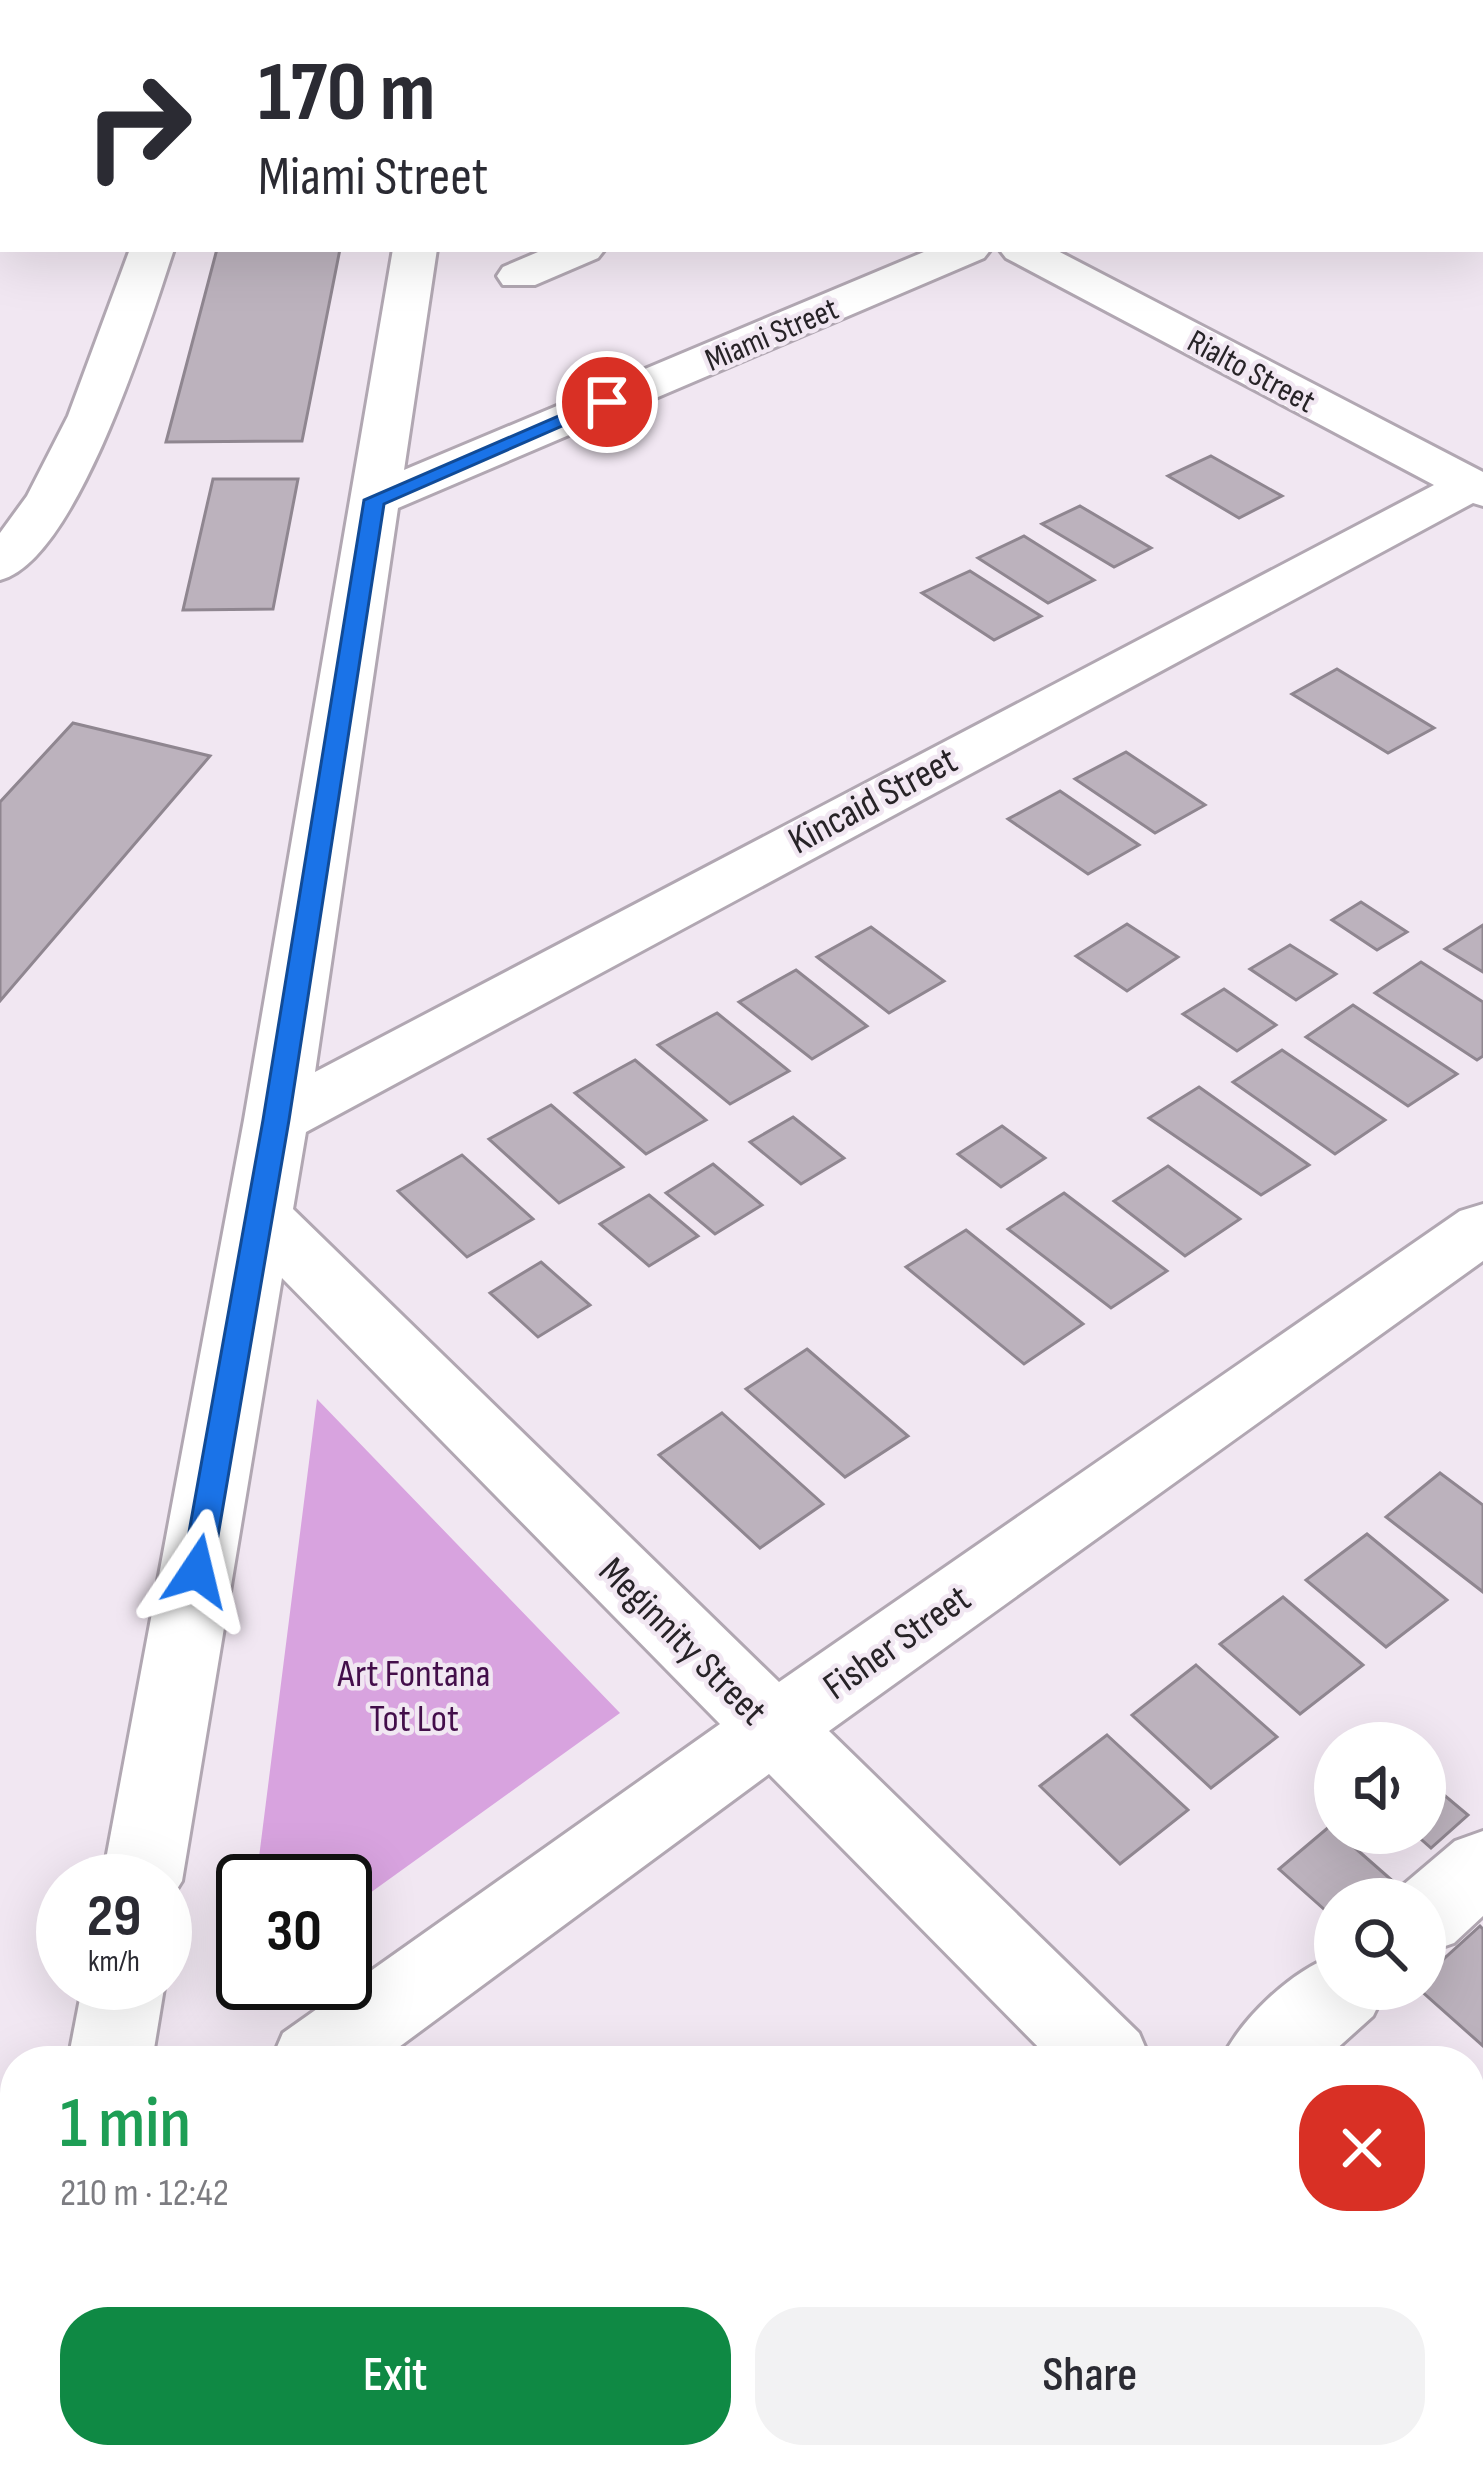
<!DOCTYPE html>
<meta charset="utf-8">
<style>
:root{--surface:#fff;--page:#f2f2f3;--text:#2b2b33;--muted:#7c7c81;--accent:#0f8944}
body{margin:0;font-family:"Sofia Sans Condensed",sans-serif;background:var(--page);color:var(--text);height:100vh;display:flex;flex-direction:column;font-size:45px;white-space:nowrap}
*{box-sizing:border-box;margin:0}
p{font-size:39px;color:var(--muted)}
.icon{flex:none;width:66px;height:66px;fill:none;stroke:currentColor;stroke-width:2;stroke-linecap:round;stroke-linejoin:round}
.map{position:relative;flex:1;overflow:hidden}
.details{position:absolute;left:0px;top:2046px;width:1485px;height:423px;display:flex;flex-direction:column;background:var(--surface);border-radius:48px 48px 0 0;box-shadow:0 12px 48px #0002}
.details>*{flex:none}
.guide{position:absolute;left:0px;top:0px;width:1485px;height:252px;box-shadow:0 12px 48px #0002;background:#fff;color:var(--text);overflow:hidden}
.tools{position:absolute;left:1314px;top:1722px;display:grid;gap:24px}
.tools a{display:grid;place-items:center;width:132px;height:132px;border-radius:50%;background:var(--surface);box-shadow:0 12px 48px #0002;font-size:60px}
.speed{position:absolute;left:36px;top:1854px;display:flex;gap:24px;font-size:60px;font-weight:700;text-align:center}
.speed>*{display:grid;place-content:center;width:156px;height:156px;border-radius:50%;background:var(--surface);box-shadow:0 12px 48px #0002;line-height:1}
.speed small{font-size:30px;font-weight:400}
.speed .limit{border:6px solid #111;border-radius:18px;background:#fff;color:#111}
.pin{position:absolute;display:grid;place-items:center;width:102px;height:102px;color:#fff;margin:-51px;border:6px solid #fff;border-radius:50%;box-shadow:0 3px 12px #0007}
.me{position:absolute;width:132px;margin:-66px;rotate:10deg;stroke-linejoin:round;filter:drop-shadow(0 0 9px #0008)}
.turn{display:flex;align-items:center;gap:42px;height:252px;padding:0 60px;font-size:54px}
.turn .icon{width:156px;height:156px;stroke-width:2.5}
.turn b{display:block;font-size:84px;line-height:102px}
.round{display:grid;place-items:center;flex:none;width:126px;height:126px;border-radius:48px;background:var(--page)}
.headline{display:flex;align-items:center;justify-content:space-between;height:204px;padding:0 60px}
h1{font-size:72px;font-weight:600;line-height:90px;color:#1e9e55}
.cta{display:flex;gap:24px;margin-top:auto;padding:24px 60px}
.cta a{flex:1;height:138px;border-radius:48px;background:var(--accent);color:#fff;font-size:48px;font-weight:600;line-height:138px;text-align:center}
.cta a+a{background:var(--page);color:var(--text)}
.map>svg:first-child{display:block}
.green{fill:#d8a3df}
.building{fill:#bcb2bd;stroke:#8f8690;stroke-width:3}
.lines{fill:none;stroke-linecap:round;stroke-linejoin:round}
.minor-casing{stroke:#b1a7b2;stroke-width:6}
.minor{fill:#fff;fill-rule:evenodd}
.route{fill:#1a73e8;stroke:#114b97;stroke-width:3}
.labels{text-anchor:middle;stroke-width:9;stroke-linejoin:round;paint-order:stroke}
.far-street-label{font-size:33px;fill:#272327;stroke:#f1e7f2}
.street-label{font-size:39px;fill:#272327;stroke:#f1e7f2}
.park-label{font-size:39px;fill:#430e4a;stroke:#f1e7f2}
</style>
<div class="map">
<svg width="1483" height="2468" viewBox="0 0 1483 2468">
<rect width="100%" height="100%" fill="#f1e7f2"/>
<path class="green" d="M317,1399L620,1713L345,1911V1881H256Z"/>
<g class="building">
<path d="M755,0H1404L746,3Z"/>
<path d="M1404,0H1483V245L1482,3H1397Z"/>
<path d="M217,249H340L302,441L166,442Z"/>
<path d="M1211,456L1282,496L1239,518L1168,476Z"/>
<path d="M213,479H298L273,609L183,610Z"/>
<path d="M1080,506L1151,548L1114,567L1042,524Z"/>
<path d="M1024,536L1094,580L1048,603L978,558Z"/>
<path d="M970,571L1041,616L994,640L922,593Z"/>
<path d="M1337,669L1434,728L1388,753L1292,694Z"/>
<path d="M73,723L210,756L0,1001V802Z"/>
<path d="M1126,752L1205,805L1155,833L1075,779Z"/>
<path d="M1060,791L1139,845L1088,874L1008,819Z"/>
<path d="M1361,902L1407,932L1377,950L1332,920Z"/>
<path d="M1127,924L1178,957L1127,991L1076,956Z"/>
<path d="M1483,925V972L1445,949Z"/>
<path d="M871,927L944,981L889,1013L817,957Z"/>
<path d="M1290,945L1336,974L1296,1000L1250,969Z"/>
<path d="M1421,962L1483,1002V1056L1477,1060L1375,993Z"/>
<path d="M796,970L867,1026L812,1059L739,1002Z"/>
<path d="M1224,989L1276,1025L1237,1051L1183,1014Z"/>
<path d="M1353,1005L1457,1074L1408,1106L1306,1037Z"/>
<path d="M717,1013L789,1071L730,1104L658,1045Z"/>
<path d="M1282,1050L1385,1120L1335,1154L1233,1082Z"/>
<path d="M635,1060L706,1120L646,1154L575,1093Z"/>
<path d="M1199,1087L1309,1165L1261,1195L1149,1118Z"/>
<path d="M551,1105L623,1167L559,1203L489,1139Z"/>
<path d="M793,1117L844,1158L801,1184L750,1142Z"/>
<path d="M1002,1126L1045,1158L1001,1187L958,1154Z"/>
<path d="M462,1155L533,1219L467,1257L398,1191Z"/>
<path d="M713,1164L762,1205L715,1234L666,1193Z"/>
<path d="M1168,1166L1240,1219L1185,1256L1114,1201Z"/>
<path d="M1064,1193L1167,1271L1111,1308L1008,1229Z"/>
<path d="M649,1195L698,1236L649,1266L600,1224Z"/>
<path d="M966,1230L1083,1324L1024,1364L906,1267Z"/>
<path d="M541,1262L590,1305L538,1337L490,1293Z"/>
<path d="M807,1349L908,1436L845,1477L746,1389Z"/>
<path d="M722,1413L823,1504L760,1548L659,1455Z"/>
<path d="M1440,1473L1483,1505V1592L1386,1517Z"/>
<path d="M1367,1534L1447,1600L1386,1647L1306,1580Z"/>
<path d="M1283,1597L1363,1665L1300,1714L1220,1644Z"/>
<path d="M1196,1665L1277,1737L1211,1788L1132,1715Z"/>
<path d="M1107,1735L1188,1810L1120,1864L1040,1786Z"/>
<path d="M1425,1779L1468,1815L1431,1848L1414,1833H1425Z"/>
<path d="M1330,1826L1395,1883L1376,1899H1335V1919L1279,1869Z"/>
<path d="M1480,1926L1483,1929V2046L1419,1989H1425V1976Z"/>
<path d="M194,2454H341L351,2468H203Z"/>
<path d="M1142,2454H1289L1302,2468H1154Z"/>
</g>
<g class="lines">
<defs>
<g id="minor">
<path d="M435,0H473L475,3H437Z"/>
<path d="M130,249H174C150,322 77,561 0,580V533L27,496L68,416Z"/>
<path d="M393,249H437L404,470L931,249H991L984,258L398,508L315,1072L1434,485L1006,258L999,249H1054L1483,472V506L1473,503L306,1132L293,1209L779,1682L1460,1211L1483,1204V1261L829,1731L1139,2033L1151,2061H1052L769,1774L380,2061H271L283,2033L720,1724L282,1278L182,1881L165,1908V1881H102L244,1120Z"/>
<path d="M545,249H605L598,258L535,285H503L497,276L503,267Z"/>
<path d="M1483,1831V1916L1454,1943L1425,1953V1899H1393L1396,1891L1455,1841Z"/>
<path d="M1335,1955V1989H1386L1373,2016L1323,2061H1221C1240,2019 1291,1971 1335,1955Z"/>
<path d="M83,1983L165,1982L152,2061H68Z"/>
<path d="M15,2230V2322L0,2328V2236Z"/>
<path d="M1470,2370L1483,2375V2468H1465L1442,2454H1470Z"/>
<path d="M754,2454H858L852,2468H748Z"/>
</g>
</defs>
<use href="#minor" class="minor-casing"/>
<use href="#minor" class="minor"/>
</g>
<path class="route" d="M600,398L617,402L384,504L289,1120L212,1571L197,1583L186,1579L182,1571L263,1120L364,500Z"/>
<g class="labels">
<g class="far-street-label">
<text transform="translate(771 333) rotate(-23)" y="12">Miami Street</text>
<text transform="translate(1252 370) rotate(28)" y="12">Rialto Street</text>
</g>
<g class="street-label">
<text transform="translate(872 799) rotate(-28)" y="14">Kincaid Street</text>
<text transform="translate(684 1640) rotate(45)" y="14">Meginnity Street</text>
<text transform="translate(896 1641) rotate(-35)" y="14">Fisher Street</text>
</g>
<g class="park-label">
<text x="414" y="1686">Art Fontana<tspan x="414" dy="45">Tot Lot</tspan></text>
</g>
</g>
</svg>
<div class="tools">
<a><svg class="icon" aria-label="sound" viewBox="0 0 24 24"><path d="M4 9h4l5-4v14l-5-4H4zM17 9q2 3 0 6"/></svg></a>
<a><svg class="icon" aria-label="search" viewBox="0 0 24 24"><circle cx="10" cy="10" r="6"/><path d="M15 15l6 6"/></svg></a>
</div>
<div class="speed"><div>29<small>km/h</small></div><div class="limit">30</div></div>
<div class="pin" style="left:607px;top:402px;background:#d93025"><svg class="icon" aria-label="arrive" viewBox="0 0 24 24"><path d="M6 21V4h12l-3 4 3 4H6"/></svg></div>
<svg class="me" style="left:197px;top:1571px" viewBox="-20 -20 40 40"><path d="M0-17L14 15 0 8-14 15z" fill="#1a73e8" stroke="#fff" stroke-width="4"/></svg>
<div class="guide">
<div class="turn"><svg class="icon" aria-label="right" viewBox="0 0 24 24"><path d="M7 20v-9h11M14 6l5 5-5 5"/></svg><div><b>170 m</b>Miami Street</div></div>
</div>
<section class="details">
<div class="headline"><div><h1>1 min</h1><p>210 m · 12:42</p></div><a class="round" style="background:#d93025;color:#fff"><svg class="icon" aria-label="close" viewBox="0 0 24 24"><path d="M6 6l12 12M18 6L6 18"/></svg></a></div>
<div class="cta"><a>Exit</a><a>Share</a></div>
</section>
</div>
